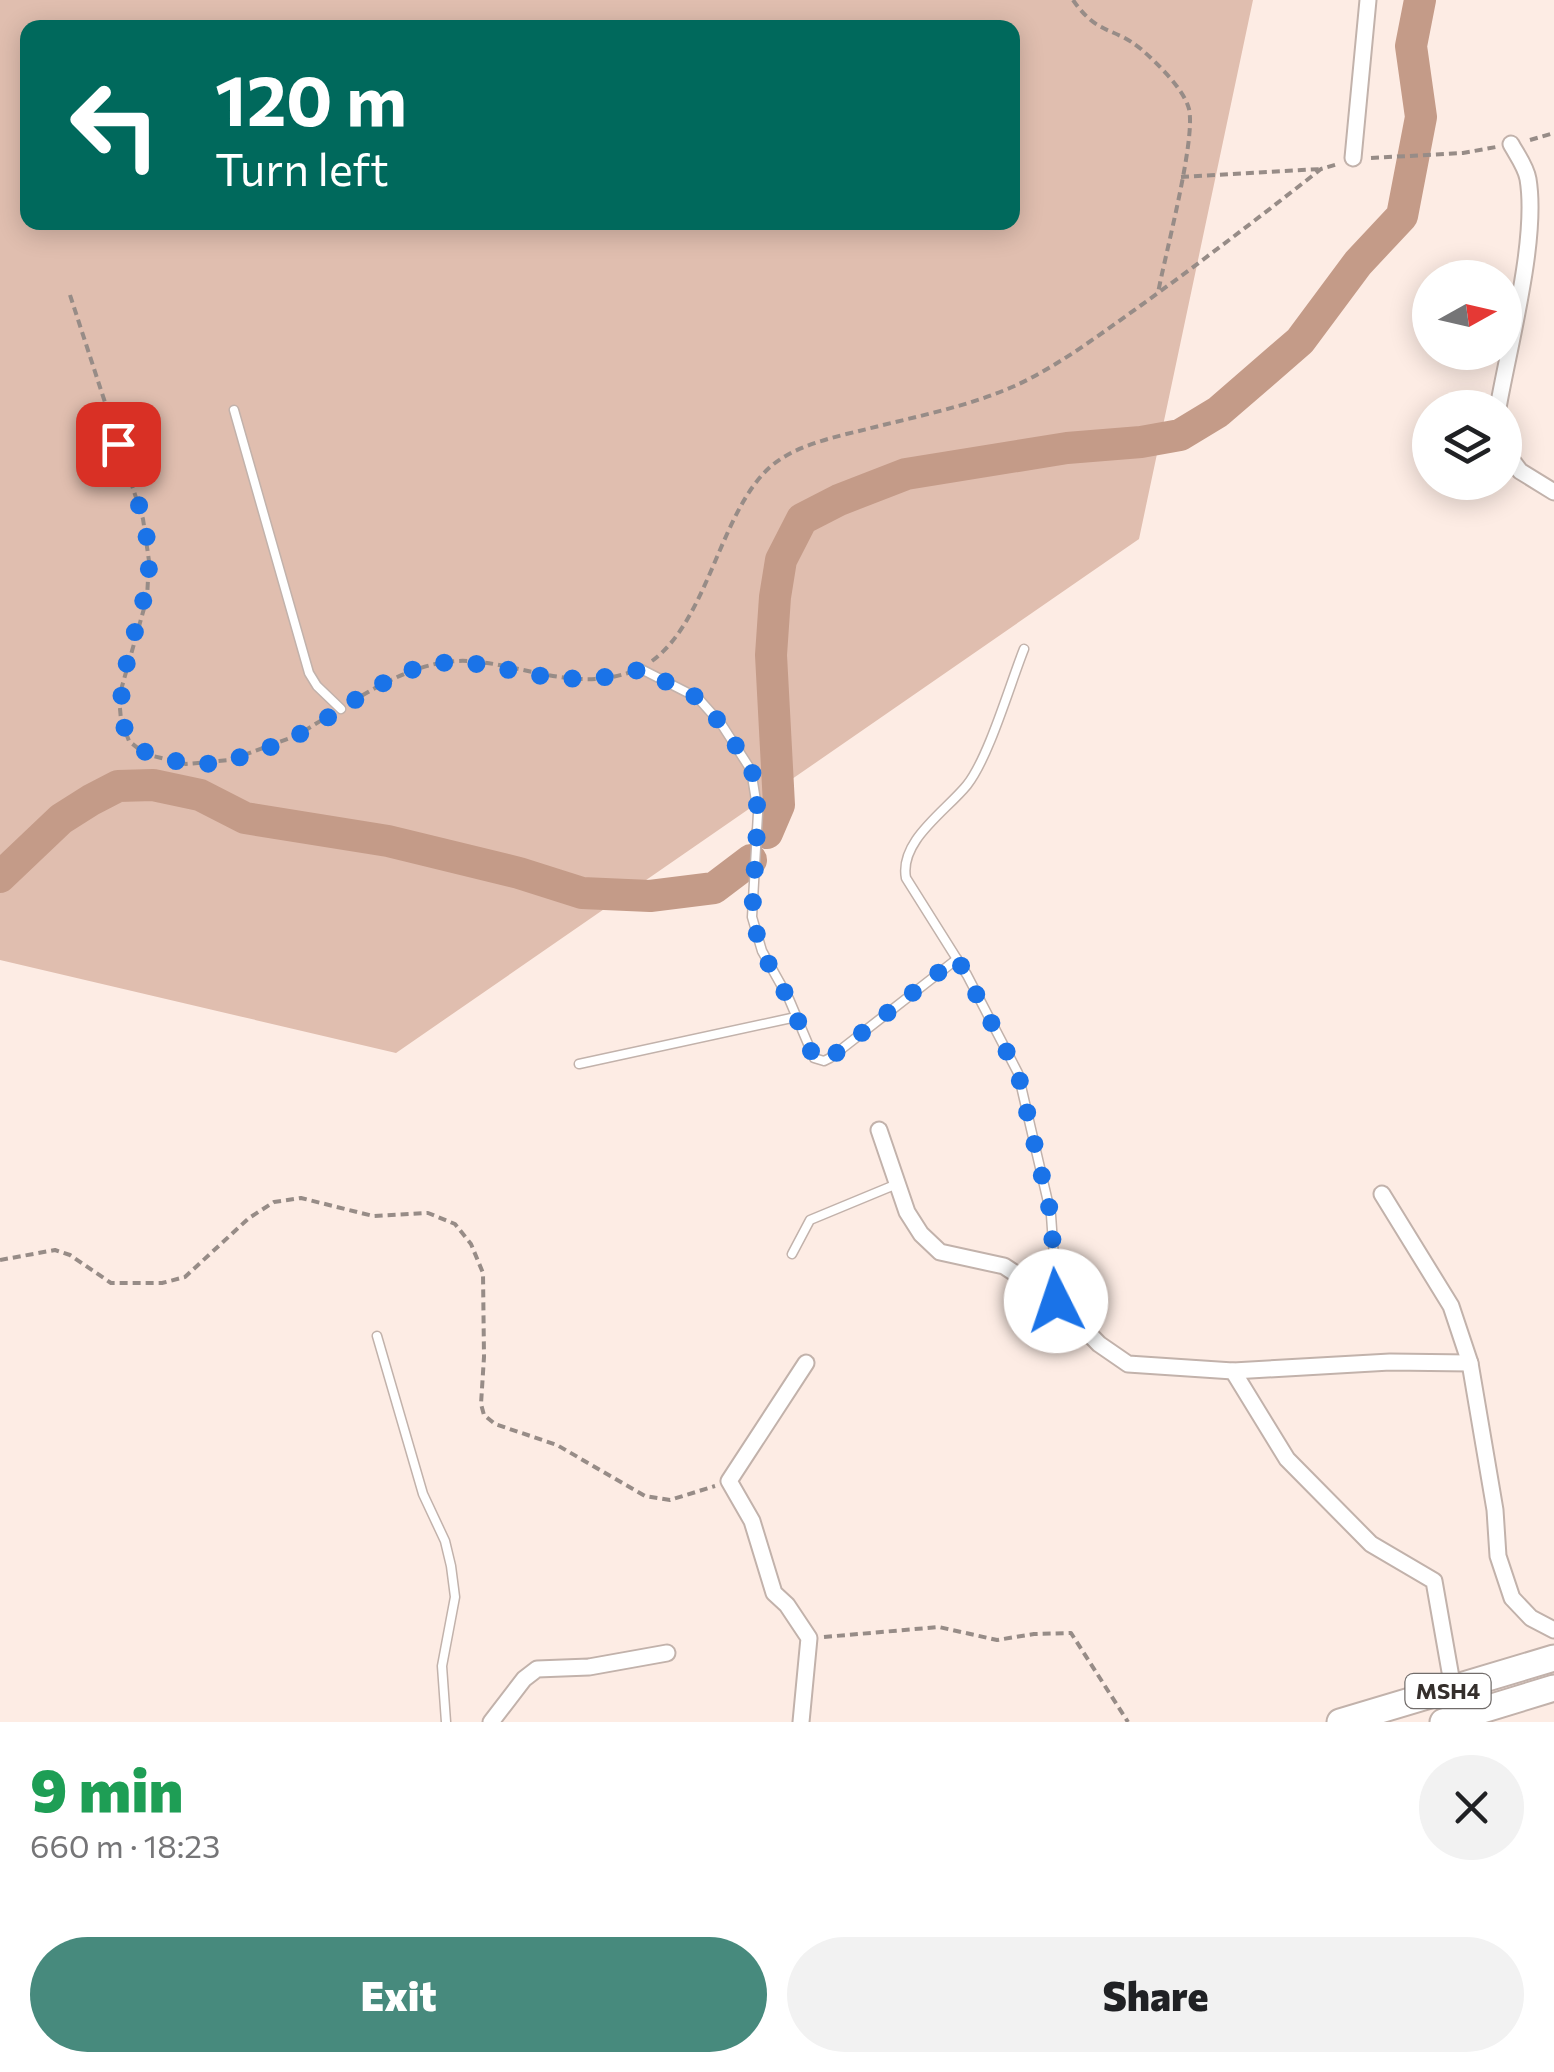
<!DOCTYPE html>
<meta charset="utf-8">
<style>
:root{--surface:#fff;--page:#f2f2f2;--text:#202124;--muted:#757577;--accent:#478a7d}
body{margin:0;font-family:Commissioner,sans-serif;background:var(--page);color:var(--text);height:100vh;display:flex;flex-direction:column;font-size:38px;white-space:nowrap}
*{box-sizing:border-box;margin:0}
p{font-size:32px;color:var(--muted)}
.icon{flex:none;width:55px;height:55px;fill:none;stroke:currentColor;stroke-width:2;stroke-linecap:round;stroke-linejoin:round}
.map{position:relative;height:1722px;overflow:hidden}
.panel{display:flex;flex-direction:column;background:var(--surface);flex:1}
.panel>*{flex:none}
.hud{position:absolute;left:20px;top:20px;width:1000px;height:210px;border-radius:20px;box-shadow:0 5px 25px #0003;background:#00695c;color:#fff;overflow:hidden}
.needle{width:65px;rotate:82deg}
.tools{position:absolute;left:1412px;top:260px;display:grid;gap:20px}
.tools a{display:grid;place-items:center;width:110px;height:110px;border-radius:50%;background:var(--surface);box-shadow:0 5px 25px #0003;font-size:50px}
.pin{position:absolute;display:grid;place-items:center;width:85px;height:85px;color:#fff;margin:-42px;border-radius:20px;box-shadow:0 5px 15px #0006}
.me{position:absolute;width:110px;margin:-55px;rotate:356deg;stroke-linejoin:round;filter:drop-shadow(0 0 8px #0008)}
.turn{display:flex;align-items:center;gap:35px;height:210px;padding:0 30px;font-size:45px}
.turn .icon{width:130px;height:130px;stroke-width:2.5}
.turn b{display:block;font-size:70px;line-height:85px}
.round{display:grid;place-items:center;flex:none;width:105px;height:105px;border-radius:52px;background:var(--page)}
.summary{display:flex;align-items:center;justify-content:space-between;height:170px;padding:0 30px}
h1{font-size:60px;font-weight:800;line-height:75px;color:#1e9e55}
.button{display:flex;gap:20px;margin-top:auto;padding:20px 30px}
.button a{flex:1;height:115px;border-radius:60px;background:var(--accent);color:#fff;font-size:40px;font-weight:800;line-height:115px;text-align:center}
.button a+a{background:var(--page);color:var(--text)}
.map>svg:first-child{display:block}
.green{fill:#e0beaf;fill-rule:evenodd}
.lines{fill:none;stroke-linecap:round;stroke-linejoin:round}
.river{stroke:#c49b88;stroke-width:32}
.lane-casing{stroke:#c2b2ab;stroke-width:11}
.street-casing{stroke:#c2b2ab;stroke-width:19}
.primary-casing{stroke:#c2b2ab;stroke-width:29}
.path{stroke:#978c87;stroke-width:4;stroke-dasharray:8 5;stroke-linecap:butt}
.lane{stroke:#fff;stroke-width:8}
.street{stroke:#fff;stroke-width:15}
.primary{stroke:#fff;stroke-width:25}
.route{stroke:#1a73e8;stroke-width:18;stroke-dasharray:0 32.4}
.labels{text-anchor:middle;stroke-width:10;stroke-linejoin:round;paint-order:stroke}
.shield{fill:#fff;stroke:#726d6b;stroke-width:2.5}
.shield-label{font-size:22px;font-weight:bold;fill:#352f2c}
</style>
<div class="map">
<svg width="1554" height="1722" viewBox="0 0 1554 1722">
<rect width="100%" height="100%" fill="#fdece4"/>
<path class="green" d="M0,0H1253L1139,539L396,1053L0,960ZM28,28H1012V222H28Z"/>
<g class="lines">
<g class="river">
<path d="M767,833L779,805L771,655L775,597L781,560L802,519L839,500L906,474L1067,448L1141,442L1180,435L1218,412L1300,341L1358,263L1402,216L1421,117L1411,46L1420,0"/>
<path d="M0,877L61,819L91,800L118,786L153,785L200,795L245,818L388,841L519,873L582,893L650,896L714,888L751,860"/>
</g>
<defs>
<g id="lane">
<path d="M234,410L309,673L317,686L341,709"/>
<path d="M1024,649C1010,684 989,757 967,785C946,811 899,841 906,878L967,975L1018,1073L1051,1215L1057,1300"/>
<path d="M641,669L698,698L722,725L751,770L758,813L752,917L762,951L789,999L814,1058L824,1061L830,1058L957,959"/>
<path d="M579,1064L796,1017"/>
<path d="M792,1254L810,1220L897,1184"/>
<path d="M377,1336L423,1494L445,1541L451,1566L455,1597L442,1666L446,1722"/>
</g>
<g id="street">
<path d="M1353,158L1368,0"/>
<path d="M1498,408C1509,345 1538,239 1528,179C1526,167 1517,155 1511,144"/>
<path d="M1505,451L1520,471L1554,492"/>
<path d="M879,1130L907,1212L921,1234L940,1252L1004,1266L1057,1301L1099,1344L1128,1364L1233,1371L1390,1362L1470,1363"/>
<path d="M1382,1194L1451,1306L1470,1363L1495,1510L1498,1556L1512,1598L1531,1618L1554,1630"/>
<path d="M1233,1371L1287,1459L1371,1544L1434,1581L1458,1717"/>
<path d="M491,1722L524,1679L537,1669L589,1667L667,1653"/>
<path d="M801,1722L809,1638L787,1605L774,1593L752,1521L729,1481L806,1363"/>
</g>
<g id="primary">
<path d="M1340,1722L1554,1658"/>
<path d="M1443,1722L1554,1688"/>
</g>
</defs>
<use href="#lane" class="lane-casing"/>
<use href="#street" class="street-casing"/>
<use href="#primary" class="primary-casing"/>
<g class="path">
<path d="M1073,0C1098,36 1113,26 1141,49C1157,63 1184,89 1189,109C1196,140 1165,255 1158,293"/>
<path d="M1530,140L1554,133"/>
<path d="M1371,158L1463,153L1496,147"/>
<path d="M1181,177L1321,169"/>
<path d="M70,295L143,519L149,561L147,598L119,697L121,720L129,741L145,754L186,764L230,760L296,736L330,715"/>
<path d="M652,661C708,620 720,513 769,468C794,445 835,437 867,429C918,416 971,406 1019,384C1061,364 1102,333 1140,306C1201,262 1261,216 1321,169L1338,164"/>
<path d="M351,702C386,681 426,659 468,661C523,664 573,692 631,672"/>
<path d="M0,1260L55,1250L70,1255L111,1283H162L185,1277L249,1218L274,1202L301,1198L373,1216L428,1213L455,1224L471,1244L483,1273L484,1357L481,1404L484,1415L495,1424L557,1445L645,1496L670,1500L715,1486"/>
<path d="M824,1637L939,1627L997,1640L1034,1634L1071,1633L1128,1722"/>
</g>
<use href="#lane" class="lane"/>
<use href="#street" class="street"/>
<use href="#primary" class="primary"/>
</g>
<g class="lines">
<path class="route" d="M118,444C131,482 148,521 149,561C151,618 79,737 159,757C184,764 209,767 234,759C255,753 278,745 298,735C340,713 378,679 424,666C464,656 497,669 536,675C571,681 608,680 641,669L698,698L722,725L752,770L758,812L752,917L762,952L789,1000L814,1058L824,1060L830,1058L957,958L1018,1073L1051,1215L1056,1301"/>
</g>
<g class="labels">
<rect class="shield" x="1405.5" y="1674" width="85" height="34" rx="8"/>
<g class="shield-label">
<text x="1448" y="1699">MSH4</text>
</g>
</g>
</svg>
<div class="tools">
<a><svg class="needle" viewBox="-14 -14 28 28"><path d="M0-13l5 13h-10z" fill="#e53935"/><path d="M0 13l5-13h-10z" fill="#757577"/></svg></a>
<a><svg class="icon" aria-label="layers" viewBox="0 0 24 24"><path d="M12 4l9 5-9 5-9-5zM3 14l9 5 9-5"/></svg></a>
</div>
<div class="pin" style="left:118px;top:444px;background:#d93025"><svg class="icon" aria-label="arrive" viewBox="0 0 24 24"><path d="M6 21V4h12l-3 4 3 4H6"/></svg></div>
<svg class="me" style="left:1056px;top:1301px" viewBox="-20 -20 40 40"><circle r="19" fill="#fff"/><path d="M0-13L10 11 0 6-10 11z" fill="#1a73e8"/></svg>
<div class="hud">
<div class="turn"><svg class="icon" aria-label="left" viewBox="0 0 24 24"><path d="M17 20v-9H6M10 6l-5 5 5 5"/></svg><div><b>120 m</b>Turn left</div></div>
</div>
</div>
<section class="panel">
<div class="summary"><div><h1>9 min</h1><p>660 m · 18:23</p></div><a class="round"><svg class="icon" aria-label="close" viewBox="0 0 24 24"><path d="M6 6l12 12M18 6L6 18"/></svg></a></div>
<div class="button"><a>Exit</a><a>Share</a></div>
</section>
